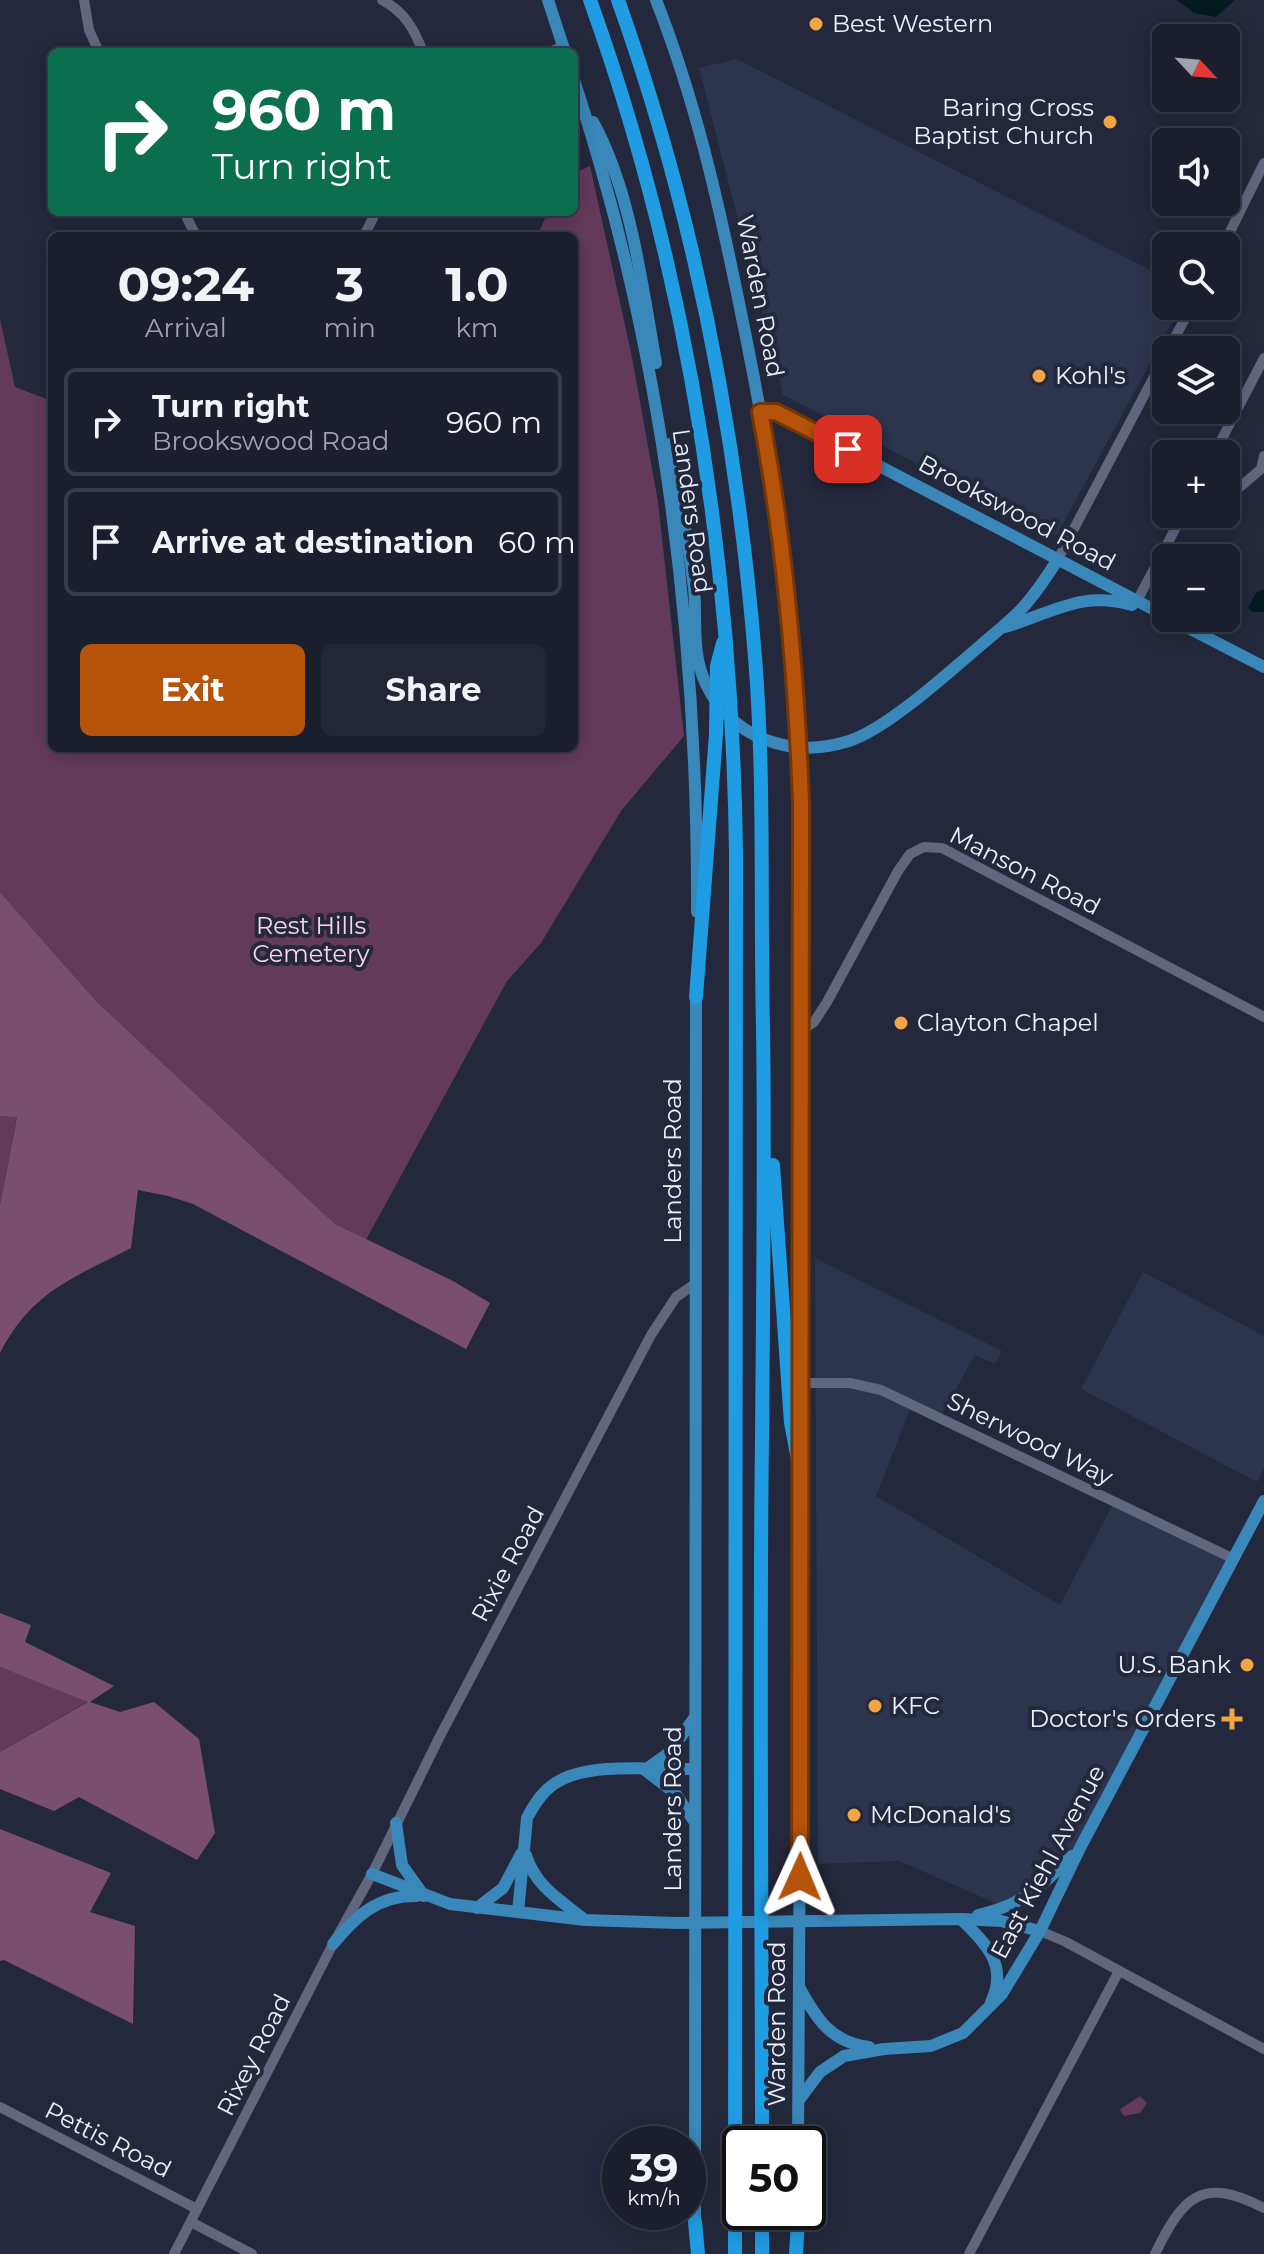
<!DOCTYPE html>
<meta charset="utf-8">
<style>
:root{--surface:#1a1e2d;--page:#232735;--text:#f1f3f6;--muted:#9fa2aa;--line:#383c49;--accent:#b45309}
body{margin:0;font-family:Montserrat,sans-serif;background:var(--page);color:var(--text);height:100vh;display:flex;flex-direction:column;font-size:30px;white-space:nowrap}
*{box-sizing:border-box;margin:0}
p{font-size:26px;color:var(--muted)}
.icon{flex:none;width:44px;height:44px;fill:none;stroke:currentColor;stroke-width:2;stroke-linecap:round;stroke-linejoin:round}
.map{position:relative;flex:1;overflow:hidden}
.details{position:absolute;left:48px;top:232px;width:530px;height:520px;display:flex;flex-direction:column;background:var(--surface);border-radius:12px;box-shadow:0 4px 20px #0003,0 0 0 2px var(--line)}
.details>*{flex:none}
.guide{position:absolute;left:48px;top:48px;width:530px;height:168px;border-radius:12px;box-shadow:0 4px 20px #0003,0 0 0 2px var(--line);background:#0b6e4f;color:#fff;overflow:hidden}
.needle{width:52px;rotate:116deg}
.fabs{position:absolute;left:1152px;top:24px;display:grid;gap:16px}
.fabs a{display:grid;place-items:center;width:88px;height:88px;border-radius:12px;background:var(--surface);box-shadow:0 4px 20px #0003,0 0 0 2px var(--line);font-size:40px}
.speed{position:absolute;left:602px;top:2126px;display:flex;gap:16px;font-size:40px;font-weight:700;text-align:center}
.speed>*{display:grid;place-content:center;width:104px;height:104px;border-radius:50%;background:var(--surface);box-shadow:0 4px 20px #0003,0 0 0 2px var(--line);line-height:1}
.speed small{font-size:20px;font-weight:400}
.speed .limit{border:4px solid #111;border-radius:12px;background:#fff;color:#111}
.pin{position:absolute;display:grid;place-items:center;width:68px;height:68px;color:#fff;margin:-34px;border-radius:16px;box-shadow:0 4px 12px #0006}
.me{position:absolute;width:88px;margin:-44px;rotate:1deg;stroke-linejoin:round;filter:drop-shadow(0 0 6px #0008)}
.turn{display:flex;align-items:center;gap:28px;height:168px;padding:0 32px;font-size:36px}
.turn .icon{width:104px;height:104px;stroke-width:2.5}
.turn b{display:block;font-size:56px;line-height:68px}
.eta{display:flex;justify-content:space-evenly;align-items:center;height:136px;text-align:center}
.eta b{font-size:48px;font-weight:700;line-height:56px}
.primary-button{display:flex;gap:16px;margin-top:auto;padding:16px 32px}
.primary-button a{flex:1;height:92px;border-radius:12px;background:var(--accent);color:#fff;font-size:32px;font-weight:700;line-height:92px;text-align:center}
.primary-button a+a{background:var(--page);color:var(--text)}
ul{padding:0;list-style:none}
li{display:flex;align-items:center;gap:24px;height:108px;margin:0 16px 12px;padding:0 16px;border:4px solid var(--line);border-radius:12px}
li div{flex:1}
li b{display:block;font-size:30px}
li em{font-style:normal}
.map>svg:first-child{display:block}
.built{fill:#2d344d}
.green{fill:#633a5b}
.forest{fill:#7a4e71}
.water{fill:#02191d}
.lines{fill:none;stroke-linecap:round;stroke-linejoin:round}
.minor{stroke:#61677e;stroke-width:10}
.major{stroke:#3a87ba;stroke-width:12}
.highway{stroke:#209ce2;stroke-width:14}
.route-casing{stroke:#753606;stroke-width:20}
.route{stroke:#b45309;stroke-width:14}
.poi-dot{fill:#f3a443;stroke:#23283c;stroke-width:3}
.labels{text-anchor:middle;stroke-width:8;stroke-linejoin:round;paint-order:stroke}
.poi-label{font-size:24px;fill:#ecf0fd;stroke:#23283c;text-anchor:start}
.street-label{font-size:24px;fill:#ecf0fd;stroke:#23283c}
.park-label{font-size:24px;fill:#fcd1f1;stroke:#23283c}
</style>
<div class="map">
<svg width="1264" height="2254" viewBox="0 0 1264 2254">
<rect width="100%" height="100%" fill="#23283c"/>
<g class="built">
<path d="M737,59L1166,278V306H1181L1057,535L783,395L699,68Z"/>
<path d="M815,1258L1002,1351L995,1364L975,1355L940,1418L912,1404L876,1496L1060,1605L1114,1502L1236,1555L1080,1848L1007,1908L899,1861L818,1864Z"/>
<path d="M1143,1272L1264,1336V1468L1257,1482L1081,1389Z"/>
</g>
<g class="green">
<path d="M590,166L632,357L658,502L684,736L621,811L541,943L507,981L366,1240L335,1224L97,1002L0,892V319L15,387L52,401V748H574V236H537L548,212H574V173Z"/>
<path d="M0,1116H17L0,1205Z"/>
<path d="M0,1667L89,1701L0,1752Z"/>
<path d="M1140,2096L1147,2103L1140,2113L1124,2116L1120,2110L1122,2108Z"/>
</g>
<g class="forest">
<path d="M0,892L97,1002L335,1224L453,1281L490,1303L466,1349L193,1204L168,1196L138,1190L131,1248C73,1278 31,1292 0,1353V1205L17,1117L0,1116Z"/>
<path d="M0,1613L31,1625L25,1642L114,1686L90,1702L120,1712L154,1702L199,1739L215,1833L197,1860L79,1797L54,1811L0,1789V1752L88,1702L0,1667Z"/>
<path d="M0,1829L111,1873L90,1912L135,1926L133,2024L4,1960L0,1961Z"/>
</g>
<g class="water">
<path d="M1177,0H1235L1216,17L1194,13Z"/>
<path d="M1264,589V612H1253L1248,608L1256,593Z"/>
</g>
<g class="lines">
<g class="minor">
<path d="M84,0L89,30L99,52"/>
<path d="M382,0C405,12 414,29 423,52"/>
<path d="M549,52L563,46"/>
<path d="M184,212L196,236"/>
<path d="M364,236L376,212"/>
<path d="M1223,246L1264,163"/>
<path d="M1168,350L1192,306"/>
<path d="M1214,454L1264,358"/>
<path d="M1226,499L1261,469L1264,456"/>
<path d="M1181,518L1200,522L1209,514"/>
<path d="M1058,559L1166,354"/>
<path d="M1137,601L1183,514"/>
<path d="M802,1030L814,1022L827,1002L898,871L910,854L924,847L942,848L1264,1017"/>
<path d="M802,1383H850L881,1390L1234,1559"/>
<path d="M1040,1931L1066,1942L1264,2049"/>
<path d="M0,2107L197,2209"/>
<path d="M191,2222L252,2254"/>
<path d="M174,2254L333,1944L372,1874L439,1738L651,1335L676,1297L695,1284"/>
<path d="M969,2254L1119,1971"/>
<path d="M1155,2254C1183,2196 1202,2176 1264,2208"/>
</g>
<g class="major">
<path d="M548,0L565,52"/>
<path d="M656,0C695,99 718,200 739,303C764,423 785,545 795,668C808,851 802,1037 802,1221C802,1529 800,1836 798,2144"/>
<path d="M574,80C662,347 698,631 697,912"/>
<path d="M593,122C631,191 642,285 656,363"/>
<path d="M760,412H776L1166,616"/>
<path d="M670,444C679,492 688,539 694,588C697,619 691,654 706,684C732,739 792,759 849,741C887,729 949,672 981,645C996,632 1013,619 1026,604C1038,590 1048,575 1058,559"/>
<path d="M1169,618L1264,667"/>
<path d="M1005,627C1053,613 1081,590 1132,605"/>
<path d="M694,1821L675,1793L645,1770L670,1752L695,1717"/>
<path d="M396,1823L402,1865L424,1896"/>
<path d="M526,1855C535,1886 560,1900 585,1920"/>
<path d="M372,1874L450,1904L585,1920L677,1923L961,1919L1001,1921L1040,1931"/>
<path d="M477,1908L503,1888L521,1854"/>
<path d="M518,1912L527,1818C535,1803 544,1789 559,1781C592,1762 656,1770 694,1769"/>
<path d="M978,1915C1023,1905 1040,1888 1072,1856"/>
<path d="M961,1919C985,1943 1009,1965 991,2002"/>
<path d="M333,1944C356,1916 378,1895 417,1896"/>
<path d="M799,1987C816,2018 830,2042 869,2047"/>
<path d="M799,2100L820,2072L844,2056L884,2049L931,2046L963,2033L1002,1994L1040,1931L1080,1848L1264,1501"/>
<path d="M695,2222L696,991"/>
</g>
<g class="highway">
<path d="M590,0C688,273 732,563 736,852L735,2254"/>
<path d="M618,0C693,210 737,435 755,657C765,780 760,903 763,1026C765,1163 763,1301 762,1438C759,1674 762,1909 762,2144"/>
<path d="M696,997L716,734L717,666L723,643"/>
<path d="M773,1165L791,1423L801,1475"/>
<path d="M695,2222L698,2254"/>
<path d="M762,2254V2212"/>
<path d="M796,2254L798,2222"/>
</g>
</g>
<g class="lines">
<defs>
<path id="route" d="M800,1877L801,802C796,671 785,541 760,412H776L848,449"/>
</defs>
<use href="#route" class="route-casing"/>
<use href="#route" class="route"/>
</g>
<g class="poi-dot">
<circle cx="816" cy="24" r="8"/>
<circle cx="1110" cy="122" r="8"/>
<circle cx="1039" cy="376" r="8"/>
<circle cx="901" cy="1023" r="8"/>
<circle cx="1247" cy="1665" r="8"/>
<circle cx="875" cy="1706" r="8"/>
<path d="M1228 1707h8v8h8v8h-8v8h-8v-8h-8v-8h8z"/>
<circle cx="854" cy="1815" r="8"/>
</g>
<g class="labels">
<g class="poi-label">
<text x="832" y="32">Best Western</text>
<text x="1094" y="116" text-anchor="end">Baring Cross<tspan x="1094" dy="28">Baptist Church</tspan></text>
<text x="1055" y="384">Kohl's</text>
<text x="917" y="1031">Clayton Chapel</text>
<text x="1231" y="1673" text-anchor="end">U.S. Bank</text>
<text x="891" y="1714">KFC</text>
<text x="1216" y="1727" text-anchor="end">Doctor's Orders</text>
<text x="870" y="1823">McDonald's</text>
</g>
<g class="street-label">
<text transform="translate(760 296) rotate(79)" y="8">Warden Road</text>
<text transform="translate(692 511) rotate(82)" y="8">Landers Road</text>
<text transform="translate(1017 513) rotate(28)" y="8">Brookswood Road</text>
<text transform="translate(1025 871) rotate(27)" y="8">Manson Road</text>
<text transform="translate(673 1161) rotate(-90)" y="8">Landers Road</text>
<text transform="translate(1030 1439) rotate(26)" y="8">Sherwood Way</text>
<text transform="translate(508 1564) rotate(-62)" y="8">Rixie Road</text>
<text transform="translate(673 1809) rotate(-90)" y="8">Landers Road</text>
<text transform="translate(1048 1862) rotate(-62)" y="8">East Kiehl Avenue</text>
<text transform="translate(777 2024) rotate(-90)" y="8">Warden Road</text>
<text transform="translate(254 2055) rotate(-63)" y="8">Rixey Road</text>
<text transform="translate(108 2140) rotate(27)" y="8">Pettis Road</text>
</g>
<g class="park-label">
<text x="311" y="934">Rest Hills<tspan x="311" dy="28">Cemetery</tspan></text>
</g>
</g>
</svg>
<div class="fabs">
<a><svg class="needle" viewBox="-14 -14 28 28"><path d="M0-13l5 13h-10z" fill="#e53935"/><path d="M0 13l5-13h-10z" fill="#9fa2aa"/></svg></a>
<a><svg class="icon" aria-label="sound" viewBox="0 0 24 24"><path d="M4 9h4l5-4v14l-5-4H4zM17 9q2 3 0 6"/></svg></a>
<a><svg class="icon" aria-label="search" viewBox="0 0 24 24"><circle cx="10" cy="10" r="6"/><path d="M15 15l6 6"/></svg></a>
<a><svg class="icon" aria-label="layers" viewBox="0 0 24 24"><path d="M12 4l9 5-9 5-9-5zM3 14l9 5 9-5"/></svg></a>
<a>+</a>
<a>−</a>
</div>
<div class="speed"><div>39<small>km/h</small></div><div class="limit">50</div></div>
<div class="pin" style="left:848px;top:449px;background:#d93025"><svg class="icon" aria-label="arrive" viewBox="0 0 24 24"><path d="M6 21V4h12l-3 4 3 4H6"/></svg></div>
<svg class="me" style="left:800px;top:1877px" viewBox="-20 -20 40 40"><path d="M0-17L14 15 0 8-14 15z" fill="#b45309" stroke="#fff" stroke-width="4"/></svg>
<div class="guide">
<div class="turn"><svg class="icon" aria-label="right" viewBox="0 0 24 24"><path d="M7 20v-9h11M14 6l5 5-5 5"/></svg><div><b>960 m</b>Turn right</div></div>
</div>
<section class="details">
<div class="eta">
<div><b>09:24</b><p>Arrival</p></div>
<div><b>3</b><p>min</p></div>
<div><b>1.0</b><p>km</p></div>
</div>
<ul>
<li><svg class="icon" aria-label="right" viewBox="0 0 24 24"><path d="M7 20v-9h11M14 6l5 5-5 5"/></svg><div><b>Turn right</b><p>Brookswood Road</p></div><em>960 m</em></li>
<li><svg class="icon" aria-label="arrive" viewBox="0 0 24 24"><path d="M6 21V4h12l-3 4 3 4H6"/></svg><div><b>Arrive at destination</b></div><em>60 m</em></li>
</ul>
<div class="primary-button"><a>Exit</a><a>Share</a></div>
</section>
</div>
